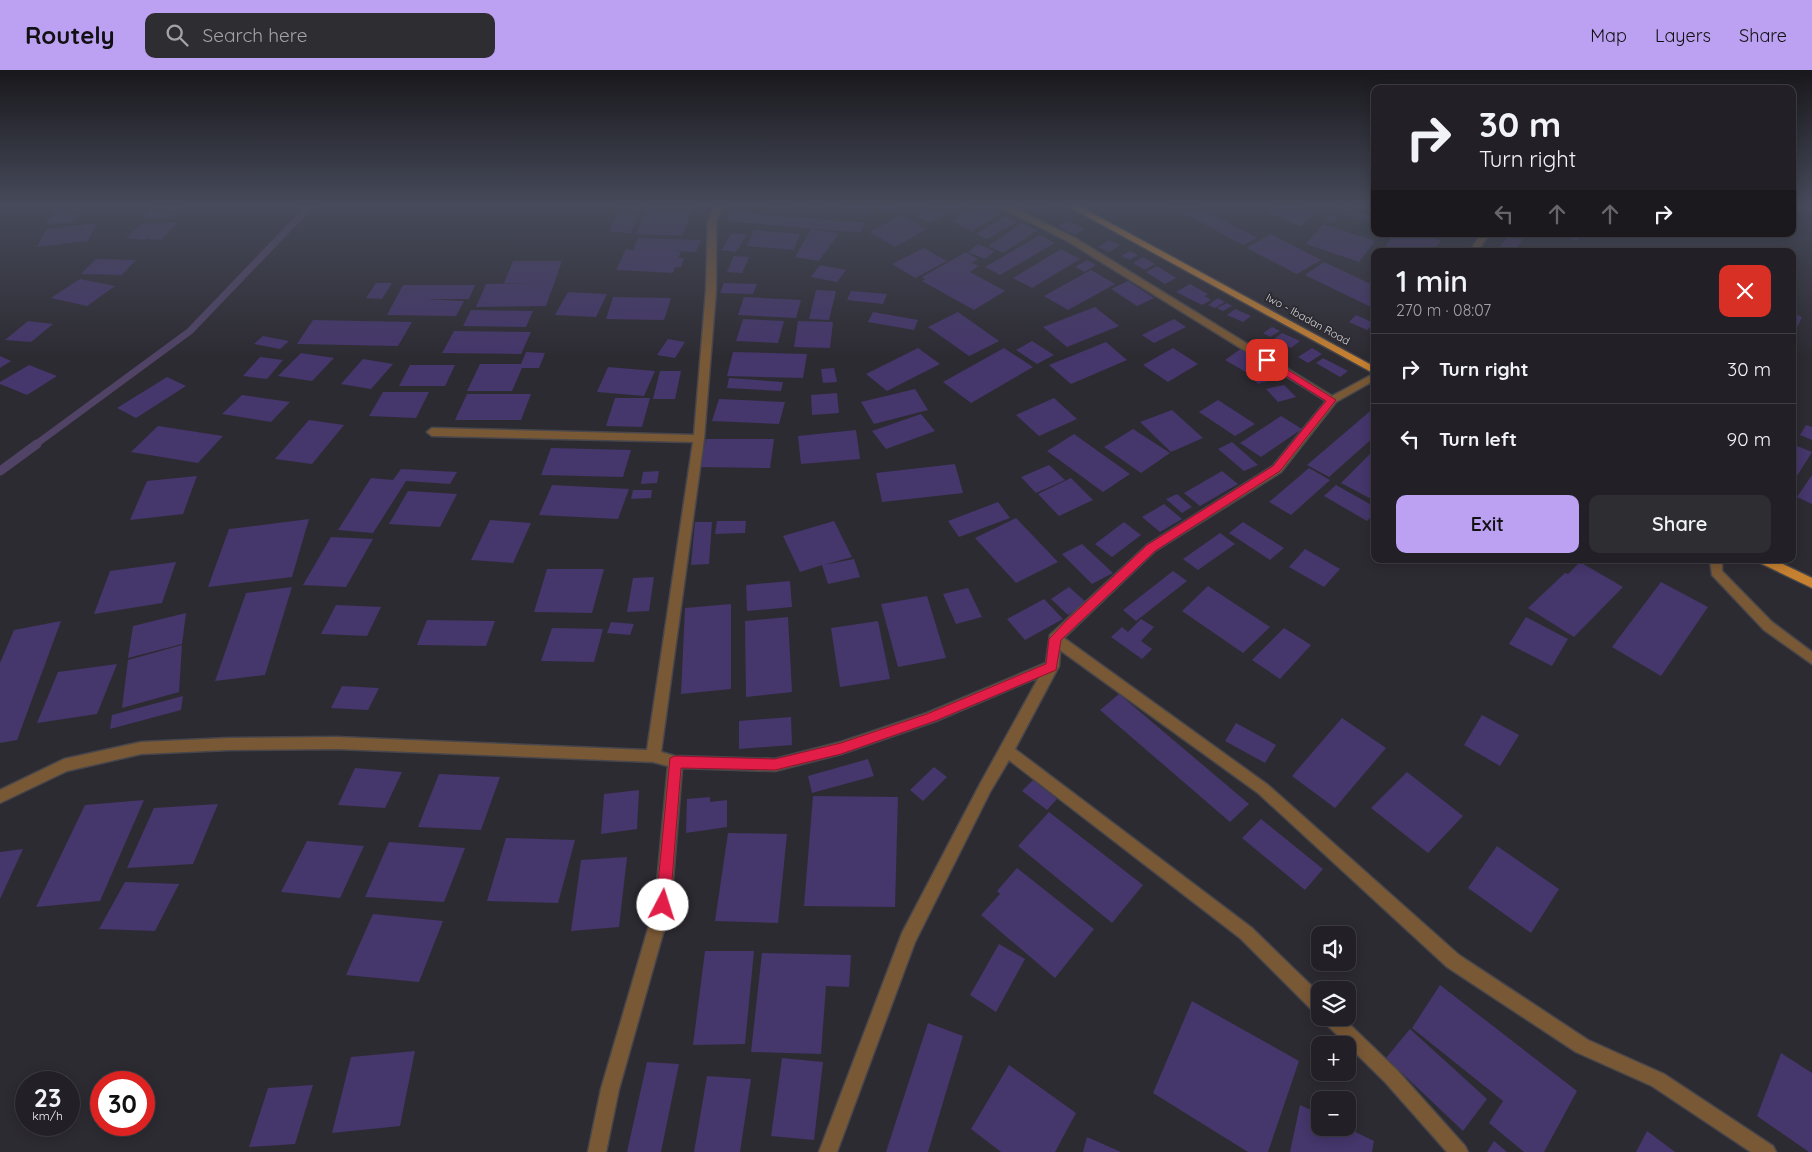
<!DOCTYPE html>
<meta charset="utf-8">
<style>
:root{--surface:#222026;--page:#2e2d32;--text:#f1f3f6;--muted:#a2a3a7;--line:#3f3e43;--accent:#bca0f2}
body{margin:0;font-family:Quicksand,sans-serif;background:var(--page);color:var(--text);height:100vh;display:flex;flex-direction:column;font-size:19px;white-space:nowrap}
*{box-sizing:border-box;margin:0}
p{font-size:16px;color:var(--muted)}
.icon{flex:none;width:28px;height:28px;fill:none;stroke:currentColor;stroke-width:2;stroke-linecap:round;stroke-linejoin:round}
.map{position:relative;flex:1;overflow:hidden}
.details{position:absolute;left:1371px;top:178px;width:425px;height:315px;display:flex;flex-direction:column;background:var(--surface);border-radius:10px;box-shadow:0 2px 12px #0003,0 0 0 1px var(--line)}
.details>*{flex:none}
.banner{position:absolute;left:1371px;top:15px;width:425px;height:152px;border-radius:10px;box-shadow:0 2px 12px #0003,0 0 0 1px var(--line);background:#222026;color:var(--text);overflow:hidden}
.controls{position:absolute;left:1311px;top:856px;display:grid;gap:10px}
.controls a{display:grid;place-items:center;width:45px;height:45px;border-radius:10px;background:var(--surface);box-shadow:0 2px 12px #0003,0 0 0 1px var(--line);font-size:25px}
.speed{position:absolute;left:15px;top:1001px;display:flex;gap:10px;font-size:25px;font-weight:700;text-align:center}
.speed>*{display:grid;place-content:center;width:65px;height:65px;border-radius:50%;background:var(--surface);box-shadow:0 2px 12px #0003,0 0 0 1px var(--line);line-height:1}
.speed small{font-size:12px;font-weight:400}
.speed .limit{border:8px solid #d22;background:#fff;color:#111}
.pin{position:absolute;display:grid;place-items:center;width:42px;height:42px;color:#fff;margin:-21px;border-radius:10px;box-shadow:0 2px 8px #0006}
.me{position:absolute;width:55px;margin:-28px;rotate:5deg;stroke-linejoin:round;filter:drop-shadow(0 0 4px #0008)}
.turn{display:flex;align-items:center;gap:18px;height:105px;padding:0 25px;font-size:22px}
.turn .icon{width:65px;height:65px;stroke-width:2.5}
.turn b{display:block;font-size:35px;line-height:42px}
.lanes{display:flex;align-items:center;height:48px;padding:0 25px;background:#0003;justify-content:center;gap:25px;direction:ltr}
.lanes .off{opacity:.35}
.round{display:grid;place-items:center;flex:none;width:52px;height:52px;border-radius:10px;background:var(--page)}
.head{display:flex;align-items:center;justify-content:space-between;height:85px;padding:0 25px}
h1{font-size:30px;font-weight:600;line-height:38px}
.primary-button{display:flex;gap:10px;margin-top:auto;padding:10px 25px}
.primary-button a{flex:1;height:58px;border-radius:10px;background:var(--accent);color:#111;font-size:20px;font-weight:600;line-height:58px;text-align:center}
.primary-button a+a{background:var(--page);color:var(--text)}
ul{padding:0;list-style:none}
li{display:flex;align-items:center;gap:15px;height:70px;padding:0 25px;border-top:1px solid var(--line)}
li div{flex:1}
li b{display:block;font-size:19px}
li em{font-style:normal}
header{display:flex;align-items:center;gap:30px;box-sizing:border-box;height:70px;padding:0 25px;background:var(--accent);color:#111}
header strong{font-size:24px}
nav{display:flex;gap:28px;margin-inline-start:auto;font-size:18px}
.search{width:350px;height:45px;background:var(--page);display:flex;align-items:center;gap:12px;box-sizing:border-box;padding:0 18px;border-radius:10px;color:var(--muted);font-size:19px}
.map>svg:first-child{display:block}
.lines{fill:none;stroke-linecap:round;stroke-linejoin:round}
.stream-far1{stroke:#504366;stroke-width:7}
.stream{stroke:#504366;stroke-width:9}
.building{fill:#45366b}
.street-casing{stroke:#47464c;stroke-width:3}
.primary-casing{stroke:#47464c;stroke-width:3}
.street{fill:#795835;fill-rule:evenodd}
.primary{fill:#c58030;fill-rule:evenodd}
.route{fill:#e11d48;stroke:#92132f}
.labels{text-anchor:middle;stroke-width:4;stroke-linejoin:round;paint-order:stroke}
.far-street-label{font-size:11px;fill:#d2d1d6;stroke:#2d2b32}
</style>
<header>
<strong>Routely</strong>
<div class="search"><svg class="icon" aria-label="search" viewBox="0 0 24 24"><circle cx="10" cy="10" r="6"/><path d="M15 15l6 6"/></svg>Search here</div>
<nav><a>Map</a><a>Layers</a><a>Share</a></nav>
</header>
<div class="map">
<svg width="1812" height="1082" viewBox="0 0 1812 1082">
<rect width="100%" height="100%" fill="#2d2b32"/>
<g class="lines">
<path class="stream-far1" d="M35,375L190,261L311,135"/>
<path class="stream" d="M0,401L37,374"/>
</g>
<g class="building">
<path d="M153,135H180L171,147L143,148Z"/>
<path d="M621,135H642L631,163L609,162Z"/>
<path d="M649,135H695L682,166L635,164Z"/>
<path d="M755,135H794L791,140Z"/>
<path d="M807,135H828L826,139L806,137Z"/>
<path d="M837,135H864L875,139L866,146Z"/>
<path d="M870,135H891L897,139L886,144Z"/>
<path d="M934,135H960L930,153L915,146Z"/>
<path d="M978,135H983L1001,144L972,161L951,151Z"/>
<path d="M1030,135H1045L1048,137L1036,144L1025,138Z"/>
<path d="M1161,135H1192L1179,144Z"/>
<path d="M1275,135H1300L1317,141L1301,156L1266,143Z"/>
<path d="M1353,135H1375V144Z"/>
<rect x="1792" y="135" width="20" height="6"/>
<path d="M1343,136L1375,148V154L1338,141Z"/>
<path d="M1198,137L1257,168L1243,175L1185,144Z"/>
<path d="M83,138L70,153L45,154L58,139Z"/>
<path d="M731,142L865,153L861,163L727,151Z"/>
<path d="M1330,144L1339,148L1334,153L1324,149Z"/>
<path d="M901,145L927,159L895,177L869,162Z"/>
<path d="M1006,146L1017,152L987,169L976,164Z"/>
<path d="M1068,151L1085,159L1075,165L1058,156Z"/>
<path d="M97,153L88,171L37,177L46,159Z"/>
<path d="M143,153L163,154L164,153H177L161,170L147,169L153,163L145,170L126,168Z"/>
<path d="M1022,153L1038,160L1003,183L988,176Z"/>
<path d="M1323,154L1375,171L1359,192L1306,174Z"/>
<path d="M811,159L839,163L819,191L795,187Z"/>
<path d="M754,160L800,164L794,180L747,176Z"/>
<path d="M732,163L747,164L736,182L721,180Z"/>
<path d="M1271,164L1321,190L1297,204L1246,178Z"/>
<path d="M1394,164H1419L1441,170L1434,181H1382Z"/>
<path d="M1553,164H1580L1578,171Z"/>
<path d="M1040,165L1055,173L1000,205L985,197Z"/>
<path d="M1509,165L1523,169L1514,181L1500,177Z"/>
<path d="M638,168L701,170L696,182L675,181L681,182L678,188H684L681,197H675L673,203L616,200L626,179L633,180Z"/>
<path d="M1109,170L1120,175L1109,182L1098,177Z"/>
<path d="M978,174L995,181L985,189L968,182Z"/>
<path d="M924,178L947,191L915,208L892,194Z"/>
<path d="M1061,179L1080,189L1032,218L1013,208Z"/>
<path d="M1130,181L1138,185L1130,190L1121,186Z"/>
<path d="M966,182L978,189L972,193L979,196L970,202L1005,221L974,240L922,211L925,209L922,207Z"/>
<path d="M734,186L749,187L742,203L727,202Z"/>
<path d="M1143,187L1155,194L1145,200L1133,193Z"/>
<path d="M96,189L136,190L122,205L81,204Z"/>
<path d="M1087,190L1096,195L1085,202L1075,197Z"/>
<path d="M513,191H562L546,236L476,237L486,214L533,213H504Z"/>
<path d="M1324,192L1375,216V224L1373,226L1375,227V239L1305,205Z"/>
<path d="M820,195L846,200L837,212L811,207Z"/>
<path d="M1157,196L1176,208L1165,214L1146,202Z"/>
<path d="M1091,200L1115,214L1068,240L1044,226Z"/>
<path d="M80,209L115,216L87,236L51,228Z"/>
<path d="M1128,211L1154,228L1137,236L1111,219Z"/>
<path d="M376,213H392L382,229L366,228Z"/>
<path d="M724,213L757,214L753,224L720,223Z"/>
<path d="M1190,214L1208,224L1205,226L1211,230L1202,235L1176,222Z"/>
<path d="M403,215H475L469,229H425L464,231L456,246L387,245Z"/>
<path d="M816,220L836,221L829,250L809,249Z"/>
<path d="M851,221L887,224L883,234L847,230Z"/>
<path d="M568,222L607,224L596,247L555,245Z"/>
<path d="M613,227L671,228L664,250L606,249Z"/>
<path d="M744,227L801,230L796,248L738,245Z"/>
<path d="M1218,228L1225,232L1215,238L1208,235Z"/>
<path d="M1227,233L1232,236L1223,241L1217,238Z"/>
<path d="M1095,237L1119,256L1067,277L1043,257Z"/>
<path d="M1235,239L1251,246L1243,252L1227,245Z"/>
<path d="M471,240L533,241L526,257L463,256Z"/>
<path d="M873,242L918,250L914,260L868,252Z"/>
<path d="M958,242L999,271L969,286L928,257Z"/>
<path d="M1792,243L1802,247L1795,261L1792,260Z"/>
<path d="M1356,245L1374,253L1367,260L1349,252Z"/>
<path d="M743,249L784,251L778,273L736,271Z"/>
<path d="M1174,249L1186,257L1154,273L1142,265Z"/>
<path d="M313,250L412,252L398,276L297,274Z"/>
<path d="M28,251L53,254L31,272L5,270Z"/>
<path d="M798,251L833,252L830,278L794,277Z"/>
<path d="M1272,257L1280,261L1270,267L1263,263Z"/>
<path d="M454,261L531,262L521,284L442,283Z"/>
<path d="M1282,263L1300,271L1291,278L1274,269Z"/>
<path d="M263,266L289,271L280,279L254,274Z"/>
<path d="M668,269L685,272L675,288L657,285Z"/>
<path d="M1032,271L1054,285L1037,294L1016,280Z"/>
<path d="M1106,272L1127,290L1071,314L1049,295Z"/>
<path d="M918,278L940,294L887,321L866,304Z"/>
<path d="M1004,278L1033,297L971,333L943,312Z"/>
<path d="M1173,278L1198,294L1168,312L1143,295Z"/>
<path d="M1242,278L1268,293L1251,305L1225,290Z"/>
<path d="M1312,278L1322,284L1308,293L1298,287Z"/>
<path d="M526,282L545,283L539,298H522L512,321H467L480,294H521Z"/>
<path d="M733,282L807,284L803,308L727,306Z"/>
<path d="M301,283L334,288L312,311L278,306Z"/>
<path d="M0,286L11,291L0,298Z"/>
<path d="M260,287L283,290L267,309L243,306Z"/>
<path d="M1323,288L1348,301L1340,307L1316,293Z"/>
<path d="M363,289L393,294L371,319L341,314Z"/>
<path d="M29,295L57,306L27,325L0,314V312Z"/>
<path d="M410,295H455L445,316H399Z"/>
<path d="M608,297L655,301L644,326L597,322Z"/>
<path d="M834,298L837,312L823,313L821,299Z"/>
<path d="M1269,299L1278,308L1258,314L1249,306Z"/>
<path d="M660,301H681L675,329H653Z"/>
<path d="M167,307L186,316L136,348L117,338Z"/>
<path d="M729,308L783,312L781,321L727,318Z"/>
<path d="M1284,315L1296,327L1278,332L1266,319Z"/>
<path d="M915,319L928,340L874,354L861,332Z"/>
<path d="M383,322H429L416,348L369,346Z"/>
<path d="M837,323L839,343L812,345L811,325Z"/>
<path d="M467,324H531L521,350H455Z"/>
<path d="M242,325L290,332L271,352L222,344Z"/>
<path d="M615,328H650L642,357L606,356Z"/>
<path d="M1054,328L1077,349L1039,366L1016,345Z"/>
<path d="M719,329L785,332L779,354L712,351Z"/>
<path d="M1218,330L1255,354L1235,366L1199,342Z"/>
<path d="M1375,337V366L1329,407L1307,395Z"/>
<path d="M1172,340L1203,368L1171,382L1140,352Z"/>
<path d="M921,344L935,361L886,379L872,361Z"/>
<path d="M1281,346L1302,359L1261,387L1240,373Z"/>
<path d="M309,350L344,355L312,394L275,389Z"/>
<path d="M1806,355L1812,357V370L1800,365Z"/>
<path d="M158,356L223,366L198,393L131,382Z"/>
<path d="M1133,359L1170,383L1141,403L1104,377Z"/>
<path d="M856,360L860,389L801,394L798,366Z"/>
<path d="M1074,364L1130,404L1103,422L1047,381Z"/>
<path d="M706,369H774L770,398L700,397Z"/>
<path d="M1232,372L1258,395L1244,401L1218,379Z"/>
<path d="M1792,374L1812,382L1792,414Z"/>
<path d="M551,378L631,380L623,407L541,405Z"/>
<path d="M1375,379V431L1341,413Z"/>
<path d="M955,394L963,423L882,432L876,403Z"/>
<path d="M1049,395L1065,410L1036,423L1021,407Z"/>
<path d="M1309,398L1330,410L1291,445L1269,432Z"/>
<path d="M401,399L457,402L450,414L406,411L373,463L338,460L371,408L393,410Z"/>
<path d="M659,401L657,413L641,414L643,402Z"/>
<path d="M1222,401L1238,414L1200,436L1184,423Z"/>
<path d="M1812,405V434L1797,427Z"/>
<path d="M197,406L183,444L130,450L147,411Z"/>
<path d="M1071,408L1093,430L1059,446L1038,424Z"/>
<path d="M552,415L629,419L618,449L539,445Z"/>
<path d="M1336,415L1375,437V443L1367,451L1324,426Z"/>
<path d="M633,420H652L651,428L631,429Z"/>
<path d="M408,421L457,424L440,457L389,454Z"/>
<path d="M1177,424L1192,437L1182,443L1166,429Z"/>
<path d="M998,432L1010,448L959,467L948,451Z"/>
<path d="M1164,434L1182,449L1160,462L1142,447Z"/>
<path d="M1016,448L1058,492L1016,513L975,468Z"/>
<path d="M309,449L292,507L208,517L229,459Z"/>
<path d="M490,450L531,453L513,493L471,490Z"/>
<path d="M717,451H746L745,463L715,464Z"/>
<path d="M834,451L852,487L824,495L854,489L860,507L828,514L822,495L800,502L783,466Z"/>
<path d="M695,452H712L709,494L691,495Z"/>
<path d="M1124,452L1141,465L1112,487L1095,474Z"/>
<path d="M1243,452L1284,478L1270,490L1229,463Z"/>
<path d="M1220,463L1235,474L1198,500L1183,489Z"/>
<path d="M331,467L373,469L346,517L303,515Z"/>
<path d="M1082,474L1113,503L1092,514L1062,484Z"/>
<path d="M1305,479L1340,499L1324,517L1289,497Z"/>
<path d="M176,492L162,533L94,544L110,501Z"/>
<path d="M1580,492L1623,517L1574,567L1528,538L1565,503L1568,504Z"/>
<path d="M547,499H604L592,543L534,542Z"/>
<path d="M1173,501L1187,511L1136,551L1123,540Z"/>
<path d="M654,507L649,541L627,542L633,508Z"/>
<path d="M790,511L792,537L747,541L746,515Z"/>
<path d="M1661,512L1708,537L1661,606L1612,577Z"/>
<path d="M1208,516L1270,557L1243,583L1182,541Z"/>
<path d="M292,517L265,605L215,611L246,523Z"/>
<path d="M1069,517L1087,533L1068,545L1051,529Z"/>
<path d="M968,518L982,547L956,554L943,524Z"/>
<path d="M927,526L946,588L898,597L881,534Z"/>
<path d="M1044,529L1063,549L1025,570L1007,549Z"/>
<path d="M731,534V619L681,624L685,538Z"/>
<path d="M336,535L381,537L367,566L321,564Z"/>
<path d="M186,543L182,574L128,588L133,556Z"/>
<path d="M788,547L792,622L746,627L745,551Z"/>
<path d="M1526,547L1568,569L1552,596L1509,574Z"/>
<path d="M1141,549L1154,557L1141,571L1152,579L1142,589L1111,567L1122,557L1128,562Z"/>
<path d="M427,550L495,551L486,576L417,575Z"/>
<path d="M61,551L17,670L0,673V593L14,560Z"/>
<path d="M878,551L890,609L840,617L831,558Z"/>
<path d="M611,552L634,554L630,565L607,563Z"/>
<path d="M552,558L603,559L594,592L541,591Z"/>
<path d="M1284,558L1311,575L1280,609L1252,590Z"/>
<path d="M182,575L179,622L122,638L128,590Z"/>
<path d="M117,594L97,644L37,653L58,602Z"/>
<path d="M342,616L379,618L368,640L331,638Z"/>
<path d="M1119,624L1249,734L1230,752L1100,640Z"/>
<path d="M183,626L181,640L110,659L112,645Z"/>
<path d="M1482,645L1519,665L1500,696L1464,675Z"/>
<path d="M791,647L792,675L739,679V651Z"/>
<path d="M1342,648L1386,678L1335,738L1292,706Z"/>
<path d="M1236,653L1276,675L1265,693L1225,671Z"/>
<path d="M868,689L874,706L812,723L808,706Z"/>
<path d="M934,697L947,707L923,731L910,720Z"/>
<path d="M355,698L402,702L385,738L338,735Z"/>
<path d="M1407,702L1463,746L1428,783L1371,738Z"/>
<path d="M439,704L500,707L481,760L418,757Z"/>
<path d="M1033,710L1057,729L1047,740L1022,721Z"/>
<path d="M639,720L637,759L601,764L604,724Z"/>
<path d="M813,726L898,727L895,837L804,836Z"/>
<path d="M710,727V732L727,730V757L686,763L687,729Z"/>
<path d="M144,730L100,831L36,837L85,735Z"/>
<path d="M218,734L193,794L127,798L154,738Z"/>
<path d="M1049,742L1143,815L1112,853L1018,776Z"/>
<path d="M1261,749L1323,799L1305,820L1242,768Z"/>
<path d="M728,763L787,764L778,853L715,851Z"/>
<path d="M506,768L575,770L558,833L487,831Z"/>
<path d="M307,771L364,776L340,828L281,822Z"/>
<path d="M389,772L465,778L444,832L365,827Z"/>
<path d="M1497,776L1559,819L1531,863L1468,818Z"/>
<path d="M23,779L0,829V782Z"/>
<path d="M627,787L619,857L571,861L581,790Z"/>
<path d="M1017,798L1094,859L1055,908L981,845L1000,824L997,821Z"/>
<path d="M125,812L179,814L155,861L99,859Z"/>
<path d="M373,844L443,851L419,912L346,905Z"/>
<path d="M999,874L1025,889L996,942L970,925Z"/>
<path d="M705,881H754L745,974L693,975Z"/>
<path d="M762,883L851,885L849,917L826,916L821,984L751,982Z"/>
<path d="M1440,915L1577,1021L1544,1082H1524L1489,1053L1503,1031L1412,958Z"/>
<path d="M1192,931L1299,991L1268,1082H1248L1153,1023Z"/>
<path d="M928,953L963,966L928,1082H886Z"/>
<path d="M1410,959L1487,1029L1463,1061L1386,988Z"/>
<path d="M415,981L400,1056L332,1063L351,987Z"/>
<path d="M1781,983L1812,1003V1082H1809L1757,1046Z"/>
<path d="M782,988L823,992L814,1070L771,1066Z"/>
<path d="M647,992L679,994L661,1082H627Z"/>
<path d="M1009,995L1076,1043L1055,1082H1001L971,1059Z"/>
<path d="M707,1006L751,1009L740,1082H694Z"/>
<path d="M313,1015L295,1074L249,1077L268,1018Z"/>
<path d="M1300,1035L1320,1044V1058H1347L1374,1071L1372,1082H1290Z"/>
<path d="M1647,1061L1675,1082H1636Z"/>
<path d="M1087,1067L1121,1082H1083Z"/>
<path d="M1494,1071L1507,1082H1487Z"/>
</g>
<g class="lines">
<defs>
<g id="street">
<path d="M715,135H723L716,152V220L704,369L661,682L675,686L775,689L841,672L927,643L1046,593L1050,565L1147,475L1273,396L1326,331L1069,172L996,135H1007L1075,168L1332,326L1375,303V310L1336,332L1281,402L1155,481L1064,568L1268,715L1459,885L1588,970L1664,1004L1773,1076L1776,1082H1751L1652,1016L1576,982L1447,897L1258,723L1060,580L1059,596L1015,679L1252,858L1320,924V944L1314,942L1240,868L1009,690L990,722L915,872L837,1082H819L902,863L980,714L1039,607L936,651L841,684L775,701L682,698L671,835L619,1019L606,1082H588L601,1019L655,835L668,696L653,692L337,679L229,680L141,684L67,701L0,733V720L64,689L141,672L229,668L337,667L647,680L693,372L432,366L427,362L432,358L694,365L706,220L708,152Z"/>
<path d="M1481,164H1489L1478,181H1470Z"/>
<path d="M1710,489H1722V501L1772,552L1812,582V594L1764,560L1712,505Z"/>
<path d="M1324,948H1343L1397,1000L1465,1076L1468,1082H1447L1385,1012L1326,954Z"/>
</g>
<g id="primary">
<path d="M1066,135H1077L1375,297V304Z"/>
<path d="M1756,489H1772L1812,508V518L1758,492Z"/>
</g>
</defs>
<use href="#street" class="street-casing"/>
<use href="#primary" class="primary-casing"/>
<use href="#street" class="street"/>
<use href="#primary" class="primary"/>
</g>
<linearGradient id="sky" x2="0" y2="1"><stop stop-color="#19181c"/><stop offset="0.47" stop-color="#464a5a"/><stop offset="1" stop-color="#464a5a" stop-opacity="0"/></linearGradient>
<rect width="1812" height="287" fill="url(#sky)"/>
<path class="route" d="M1267,287L1336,330L1280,401L1155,481L1061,570L1056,600L935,651L841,684L775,700L681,698L670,835L668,840L663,842L658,840L656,835L670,688L675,686L775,689L841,673L927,644L1046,594L1049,569L1065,552L1147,475L1273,396L1326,331L1264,292L1262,290Z"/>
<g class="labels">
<g class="far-street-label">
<text transform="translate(1308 249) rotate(29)" y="4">Iwo - Ibadan Road</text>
</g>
</g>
</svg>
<div class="controls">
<a><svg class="icon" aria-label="sound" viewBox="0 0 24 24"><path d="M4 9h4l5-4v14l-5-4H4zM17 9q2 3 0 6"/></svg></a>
<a><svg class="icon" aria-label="layers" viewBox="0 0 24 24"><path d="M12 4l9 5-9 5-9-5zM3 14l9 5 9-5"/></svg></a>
<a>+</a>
<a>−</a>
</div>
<div class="speed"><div>23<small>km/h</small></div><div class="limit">30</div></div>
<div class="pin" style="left:1267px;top:290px;background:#d93025"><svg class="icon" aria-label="arrive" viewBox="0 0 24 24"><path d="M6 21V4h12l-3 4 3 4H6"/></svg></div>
<svg class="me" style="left:663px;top:835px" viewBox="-20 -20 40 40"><circle r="19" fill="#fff"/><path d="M0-13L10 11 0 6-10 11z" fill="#e11d48"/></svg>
<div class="banner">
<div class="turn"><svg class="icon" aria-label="right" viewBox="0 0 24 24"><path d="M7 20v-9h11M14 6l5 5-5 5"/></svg><div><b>30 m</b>Turn right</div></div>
<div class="lanes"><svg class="icon off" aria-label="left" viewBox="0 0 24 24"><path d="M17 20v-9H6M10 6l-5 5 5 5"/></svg><svg class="icon off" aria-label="ahead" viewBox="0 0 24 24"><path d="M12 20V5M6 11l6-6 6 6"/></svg><svg class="icon off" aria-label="ahead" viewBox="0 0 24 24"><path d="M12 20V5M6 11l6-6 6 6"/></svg><svg class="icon" aria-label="right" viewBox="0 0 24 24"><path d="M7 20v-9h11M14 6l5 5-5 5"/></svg></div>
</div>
<section class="details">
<div class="head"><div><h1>1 min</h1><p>270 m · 08:07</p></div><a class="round" style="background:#d93025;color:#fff"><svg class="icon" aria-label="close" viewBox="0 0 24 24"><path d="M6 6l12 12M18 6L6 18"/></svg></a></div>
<ul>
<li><svg class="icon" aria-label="right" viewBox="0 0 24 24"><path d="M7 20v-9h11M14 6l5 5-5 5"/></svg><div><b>Turn right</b></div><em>30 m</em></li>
<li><svg class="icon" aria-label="left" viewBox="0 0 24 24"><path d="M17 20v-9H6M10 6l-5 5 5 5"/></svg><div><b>Turn left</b></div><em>90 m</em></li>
</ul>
<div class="primary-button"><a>Exit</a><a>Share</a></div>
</section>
</div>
